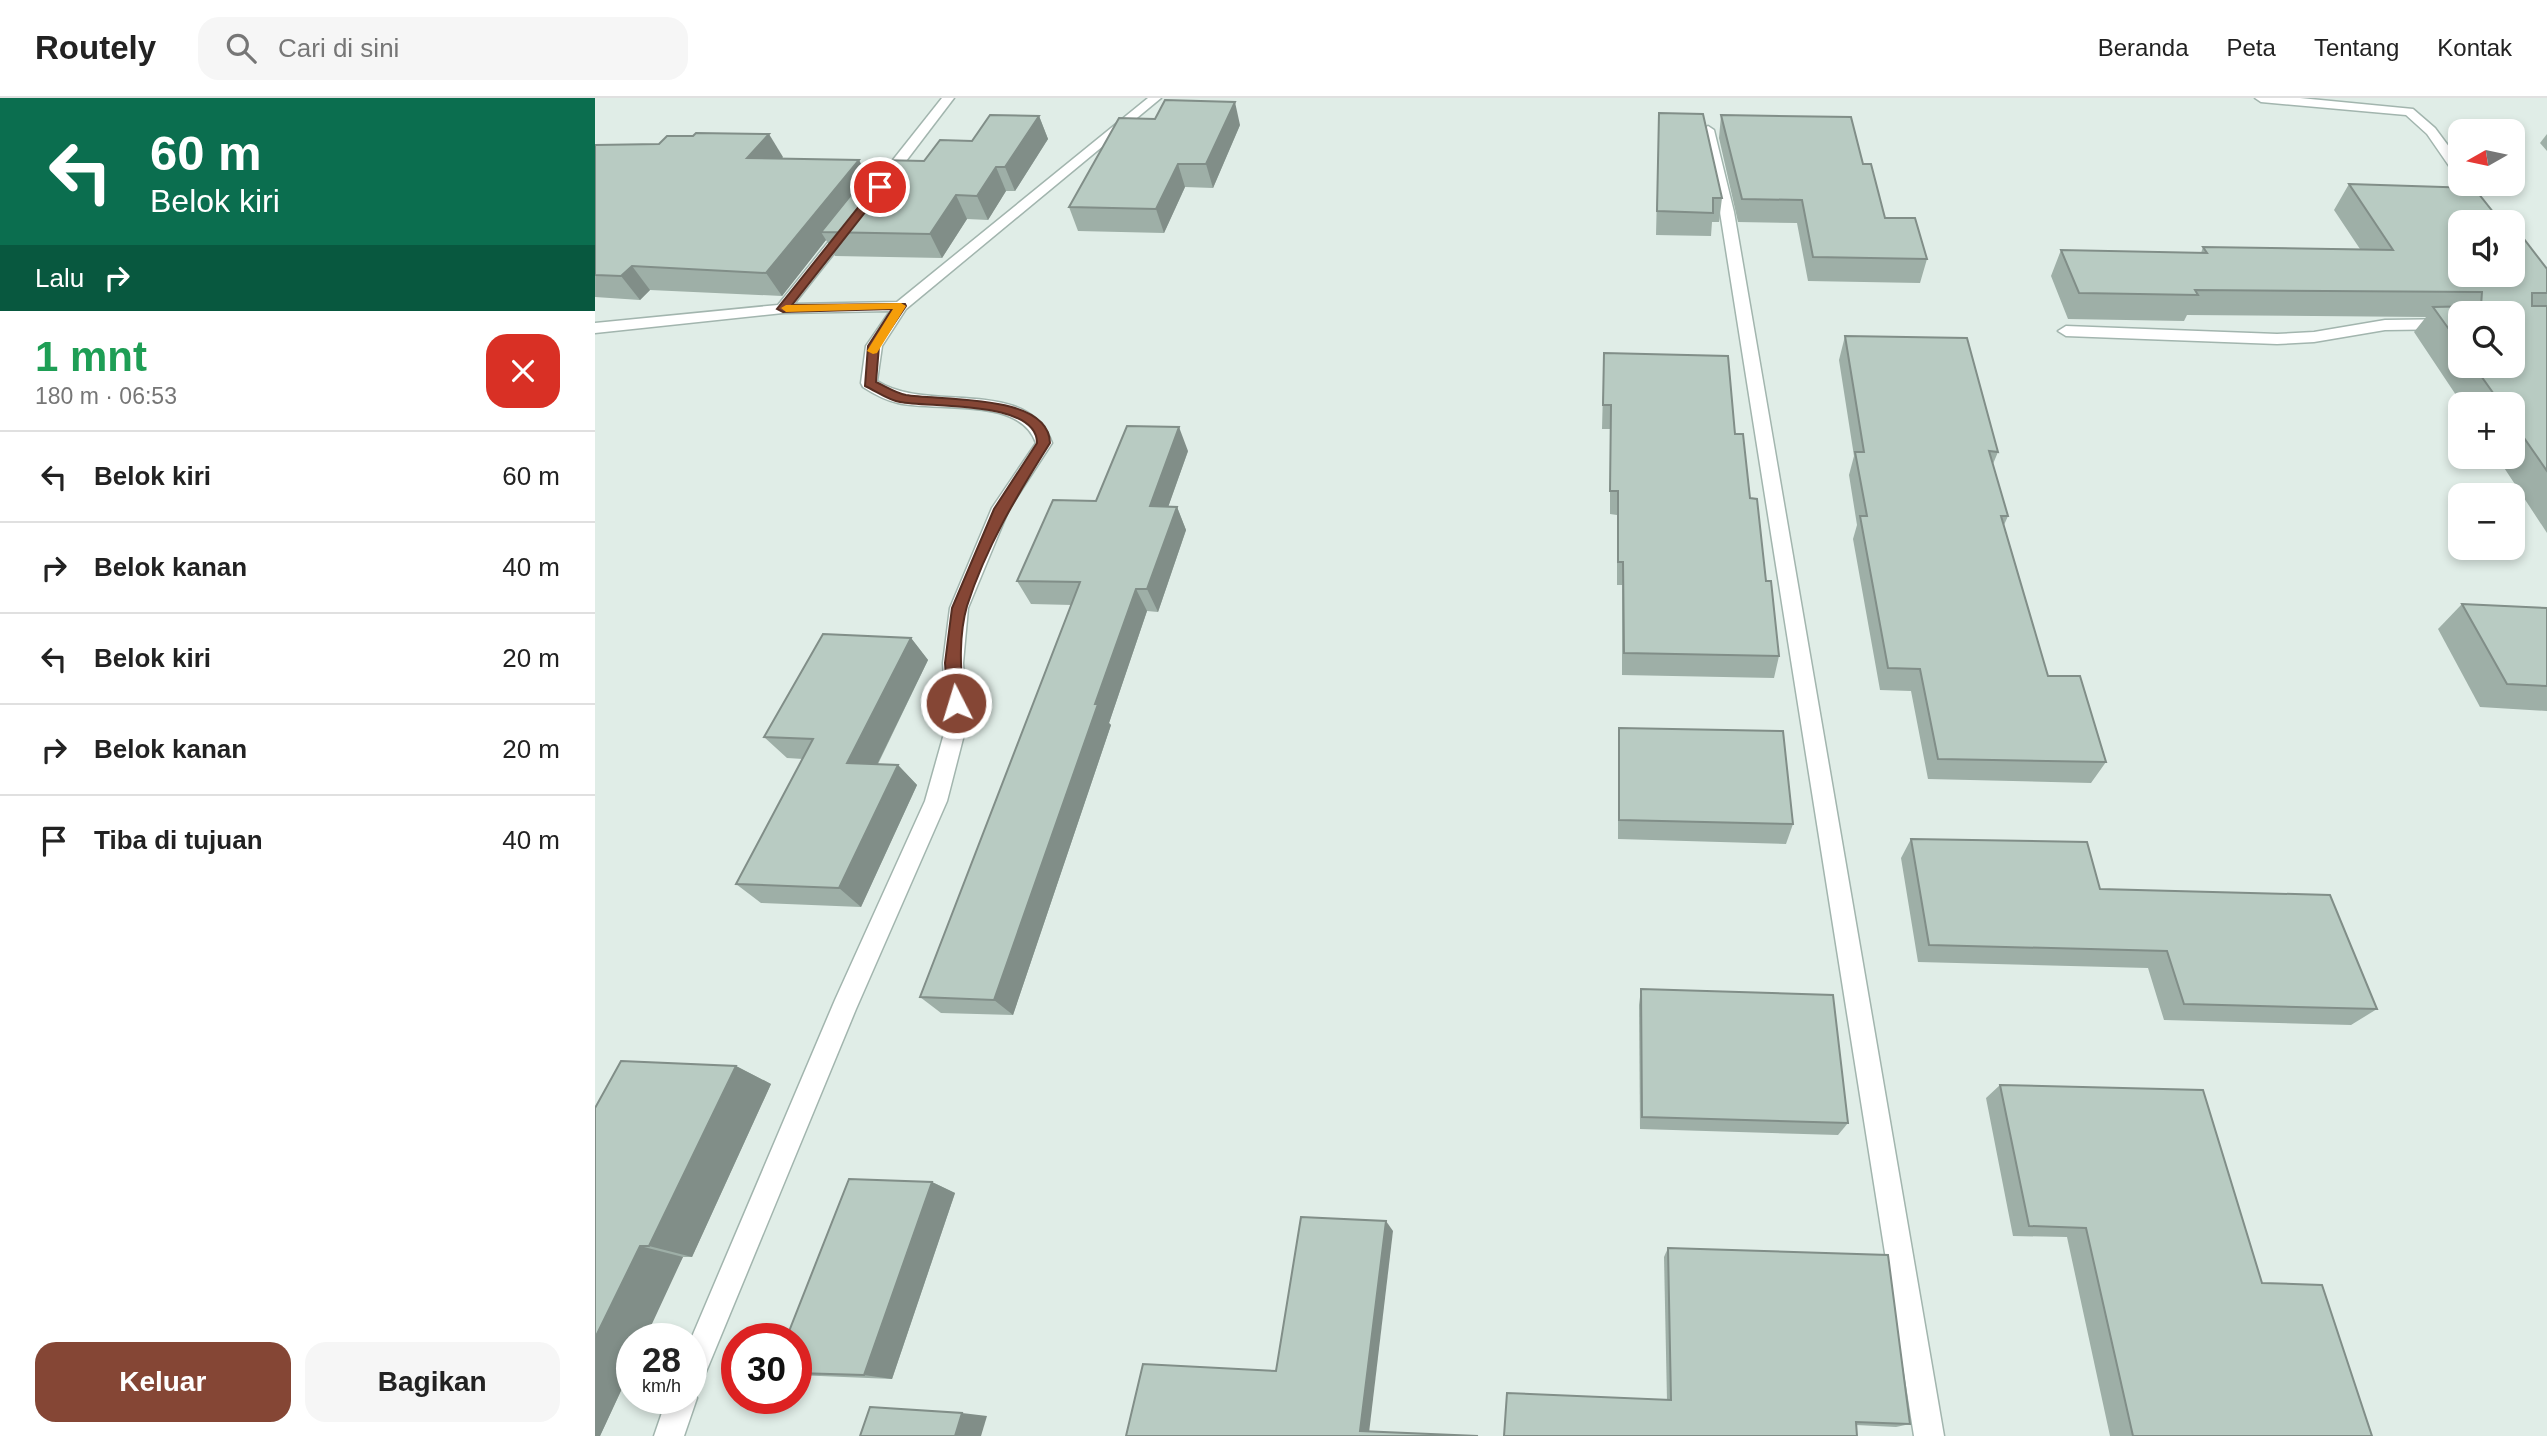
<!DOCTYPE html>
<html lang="id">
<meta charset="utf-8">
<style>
:root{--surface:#fff;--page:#f6f6f6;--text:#222;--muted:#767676;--line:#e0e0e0;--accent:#854635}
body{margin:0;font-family:Helvetica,sans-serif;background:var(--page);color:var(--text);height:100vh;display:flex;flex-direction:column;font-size:26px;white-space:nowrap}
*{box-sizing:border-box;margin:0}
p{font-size:23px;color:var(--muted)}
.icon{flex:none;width:38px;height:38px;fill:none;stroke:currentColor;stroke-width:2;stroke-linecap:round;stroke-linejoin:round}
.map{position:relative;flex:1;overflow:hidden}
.panel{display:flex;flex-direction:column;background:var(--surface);width:595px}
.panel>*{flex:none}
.guide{background:#0b6e4f;color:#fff;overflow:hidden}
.needle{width:46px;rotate:261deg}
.buttons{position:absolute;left:1853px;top:21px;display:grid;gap:14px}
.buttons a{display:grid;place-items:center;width:77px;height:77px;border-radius:14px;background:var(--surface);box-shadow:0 4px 10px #0003;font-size:35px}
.speed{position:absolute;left:21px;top:1225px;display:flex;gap:14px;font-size:35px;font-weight:700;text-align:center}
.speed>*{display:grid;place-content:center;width:91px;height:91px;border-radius:50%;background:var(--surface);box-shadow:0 4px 10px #0003;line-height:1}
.speed small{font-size:18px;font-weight:400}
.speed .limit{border:10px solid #d22;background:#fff;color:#111}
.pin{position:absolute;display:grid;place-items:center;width:60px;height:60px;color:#fff;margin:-30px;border:4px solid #fff;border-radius:50%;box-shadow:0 2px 7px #0007}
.me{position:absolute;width:77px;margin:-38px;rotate:355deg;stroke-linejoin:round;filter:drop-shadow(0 0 5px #0008)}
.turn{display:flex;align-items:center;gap:24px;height:147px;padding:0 35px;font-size:32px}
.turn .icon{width:91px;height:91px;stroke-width:2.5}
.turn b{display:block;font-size:49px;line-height:60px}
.then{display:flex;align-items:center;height:66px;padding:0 35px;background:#0003;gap:14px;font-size:26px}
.round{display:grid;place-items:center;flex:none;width:74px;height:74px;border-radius:21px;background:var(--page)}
.summary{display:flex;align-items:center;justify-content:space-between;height:119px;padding:0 35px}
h1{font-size:42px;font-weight:600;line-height:52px;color:#1e9e55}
.primary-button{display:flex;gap:14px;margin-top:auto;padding:14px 35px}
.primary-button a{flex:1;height:80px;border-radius:21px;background:var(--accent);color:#fff;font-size:28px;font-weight:600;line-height:80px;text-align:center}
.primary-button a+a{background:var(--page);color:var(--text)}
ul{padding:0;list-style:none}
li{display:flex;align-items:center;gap:21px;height:91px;padding:0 35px;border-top:2px solid var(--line)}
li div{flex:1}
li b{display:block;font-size:26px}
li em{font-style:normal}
header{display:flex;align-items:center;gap:42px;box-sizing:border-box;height:98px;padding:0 35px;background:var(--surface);border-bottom:2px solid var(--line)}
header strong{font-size:33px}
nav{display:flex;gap:38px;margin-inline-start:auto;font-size:24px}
.search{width:490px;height:63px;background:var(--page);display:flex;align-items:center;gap:18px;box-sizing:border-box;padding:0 24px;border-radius:21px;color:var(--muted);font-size:26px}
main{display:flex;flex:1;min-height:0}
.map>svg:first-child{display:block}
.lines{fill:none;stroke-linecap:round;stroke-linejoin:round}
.street-casing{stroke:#a2b5ae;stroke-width:3}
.street{fill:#fff;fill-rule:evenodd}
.wall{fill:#9eafa7;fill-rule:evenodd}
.shaded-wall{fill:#818e88}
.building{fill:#b8cbc2;stroke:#818e88;stroke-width:2}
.route{fill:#854635;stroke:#562e22;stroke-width:2}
.slow{fill:#f59e0b}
</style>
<header>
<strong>Routely</strong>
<div class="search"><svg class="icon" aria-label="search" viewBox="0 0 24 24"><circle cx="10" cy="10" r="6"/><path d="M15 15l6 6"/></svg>Cari di sini</div>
<nav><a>Beranda</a><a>Peta</a><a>Tentang</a><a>Kontak</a></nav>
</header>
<main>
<section class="panel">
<div class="guide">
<div class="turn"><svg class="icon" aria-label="left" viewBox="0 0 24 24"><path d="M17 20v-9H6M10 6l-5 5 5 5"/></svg><div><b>60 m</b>Belok kiri</div></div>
<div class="then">Lalu<svg class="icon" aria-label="right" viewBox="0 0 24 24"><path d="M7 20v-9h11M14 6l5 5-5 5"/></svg></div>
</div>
<div class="summary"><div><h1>1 mnt</h1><p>180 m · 06:53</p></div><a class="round" style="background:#d93025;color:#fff"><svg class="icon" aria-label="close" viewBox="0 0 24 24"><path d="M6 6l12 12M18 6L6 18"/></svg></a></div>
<ul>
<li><svg class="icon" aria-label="left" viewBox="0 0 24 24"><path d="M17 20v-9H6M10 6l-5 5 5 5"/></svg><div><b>Belok kiri</b></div><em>60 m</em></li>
<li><svg class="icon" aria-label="right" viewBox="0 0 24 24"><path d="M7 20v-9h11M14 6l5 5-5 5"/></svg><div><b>Belok kanan</b></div><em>40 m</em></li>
<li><svg class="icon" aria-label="left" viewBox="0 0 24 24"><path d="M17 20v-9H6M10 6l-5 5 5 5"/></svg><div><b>Belok kiri</b></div><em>20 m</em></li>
<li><svg class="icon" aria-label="right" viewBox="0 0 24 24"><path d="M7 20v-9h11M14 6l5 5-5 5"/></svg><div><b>Belok kanan</b></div><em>20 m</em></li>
<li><svg class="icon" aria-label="arrive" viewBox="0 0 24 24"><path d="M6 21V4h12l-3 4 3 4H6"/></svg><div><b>Tiba di tujuan</b></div><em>40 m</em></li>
</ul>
<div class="primary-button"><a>Keluar</a><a>Bagikan</a></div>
</section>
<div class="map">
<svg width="1952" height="1338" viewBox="0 0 1952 1338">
<rect width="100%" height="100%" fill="#e0ede7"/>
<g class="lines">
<defs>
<g id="street">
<path d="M347,0H359L292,88H282V82Z"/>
<path d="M553,0H566L311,211L287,248L282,283C333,316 433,277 457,345L414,411L373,510L368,565L372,625L352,703L261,911L106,1286L98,1290L102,1300L89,1338H59L72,1300H96V1241L240,902L330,703L352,625L348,565L355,510L397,410L441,345C425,298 342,314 303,305C290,302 279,296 268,289L266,285L271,248L295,213L188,215L0,235V225L183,207L247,127L252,126L259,130L199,206L302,204Z"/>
<path d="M1660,0H1705L1818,11L1840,30L1866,65V79L1861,78L1832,36L1811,17L1666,4Z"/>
<path d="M1113,28L1119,32L1139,114L1349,1338H1319L1125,114L1107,32Z"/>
<path d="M1866,221V231L1790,232L1719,244L1682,246L1471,238L1463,233L1471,228L1682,236L1719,234L1790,222Z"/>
</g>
</defs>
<use href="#street" class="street-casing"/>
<use href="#street" class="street"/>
</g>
<g class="wall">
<path d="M1064,15L1127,100L1124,124H1117L1116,138L1061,137Z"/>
<path d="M1126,17L1268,66L1290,120L1332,161L1325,185L1213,183L1202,125L1143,124L1124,40Z"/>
<path d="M444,18L453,41L420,93H411L393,122L372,121L347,160L240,158L231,142L187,198L55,192L45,202L0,199V47L64,46L188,59L186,61L272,77L329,63L377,43Z"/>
<path d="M645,27L618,90L590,89L569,135L483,133L474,109Z"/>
<path d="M1952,36V53L1945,45Z"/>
<path d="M1754,86L1866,124L1952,171V435L1902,359H1918V306H1867L1819,234L1831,219L1592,217L1589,223L1473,221L1456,178L1466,152L1606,155L1608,149L1765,151L1739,112ZM1866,215L1918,268H1866Z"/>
<path d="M1250,238L1403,354L1398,366L1413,418L1409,427L1453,578L1511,664L1496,685L1333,681L1316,593L1285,592L1258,441L1262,427L1254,377L1259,358L1244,262Z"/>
<path d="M1009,255L1140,336L1155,400L1184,558L1179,580L1027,577V487H1022V417L1015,416V331H1007Z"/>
<path d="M593,353L573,409H582L591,432L563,514L552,513L514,625L516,627L418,917L346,915L325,899L477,507L436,506L422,483L501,403Z"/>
<path d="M1867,506L1952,510V613L1885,609L1843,531Z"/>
<path d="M316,540L333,562L283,666L303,667L322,687L266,809L166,805L141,786L208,661L192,660L169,639Z"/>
<path d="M1024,630L1198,726L1191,746L1023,741V651Z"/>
<path d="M1316,741L1505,791L1782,911L1756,927L1569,922L1553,870L1323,864L1306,760Z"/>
<path d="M1046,891L1253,1025L1243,1037L1045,1031L1044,907Z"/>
<path d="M141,968L176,986L97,1159H88L37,1241V1269L5,1338H0V1010Z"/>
<path d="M1405,987L1667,1185L1777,1338H1515L1472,1139L1418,1138L1391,1000Z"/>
<path d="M337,1084L360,1095L297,1281L201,1277V1241Z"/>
<path d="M1073,1150L1315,1326L1301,1329L1261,1327L1072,1302L1069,1159Z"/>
</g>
<g class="shaded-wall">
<path d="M640,4L645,27L618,90L611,66Z"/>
<path d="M444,18L453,41L420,93L410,69Z"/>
<path d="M174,36L188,59L166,83L152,60Z"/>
<path d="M264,62L276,85L226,134L231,142L187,198L171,175Z"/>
<path d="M583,66L590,89L569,135L561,111Z"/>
<path d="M401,69L411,93L393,122L382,98Z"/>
<path d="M361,97L372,121L347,160L335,136Z"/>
<path d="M37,168L55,192L45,202L26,178Z"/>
<path d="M584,329L593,353L565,432L555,408Z"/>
<path d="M582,409L591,432L563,514L552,491Z"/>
<path d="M541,491L552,513L514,625L516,627L418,917L399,902L500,606Z"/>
<path d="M316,540L333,562L273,685L252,665Z"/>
<path d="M303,667L322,687L266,809L244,790Z"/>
<path d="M141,968L176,986L97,1159L54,1148Z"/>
<path d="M337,1084L360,1095L297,1281L269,1277Z"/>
<path d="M791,1123L798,1133L774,1335L765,1333Z"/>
<path d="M45,1148L88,1159L50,1241H37V1269L5,1338H0V1240Z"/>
<path d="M367,1315L392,1318L386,1338H360Z"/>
</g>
<g class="building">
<path d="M570,2L640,4L611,66H583L561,111L474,109L524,20L560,21Z"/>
<path d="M1064,15L1108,16L1127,100H1118V115L1062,113Z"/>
<path d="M395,17L444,18L410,69H401L382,98L361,97L335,136L226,134L284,62L329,63L345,42L377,43Z"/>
<path d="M1126,17L1256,19L1268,66H1276L1290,120H1320L1332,161L1218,159L1207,102L1147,101Z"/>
<path d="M101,35L174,36L152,60L264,62L171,175L37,168L26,178L0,177V47L64,46L72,38H98Z"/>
<path d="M1754,86L1879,90L1906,124H1866V177H1918V139L1920,141H1929L1952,171V195H1937V208H1952V373L1918,324V306H1906L1879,268H1918V215H1866V248L1838,209L1886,208L1887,194L1600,192L1603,197L1484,195L1466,152L1612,155L1608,149L1798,152Z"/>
<path d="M1250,238L1372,240L1403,354L1394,353L1413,418H1406L1453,578H1485L1511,664L1343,661L1325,571L1293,570L1265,418H1272L1260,354H1269Z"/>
<path d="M1009,255L1133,258L1140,336H1148L1155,400L1162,401L1171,483H1176L1184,558L1029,555L1028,464H1023V393H1015L1016,307H1008Z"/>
<path d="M532,328L584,329L555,408L582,409L552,491H541L500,606H503L399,902L325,899L485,484L422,483L458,402L501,403Z"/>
<path d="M1867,506L1952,510V588L1912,586Z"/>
<path d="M228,536L316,540L252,665L303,667L244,790L141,786L218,641L169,639Z"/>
<path d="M1024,630L1188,633L1198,726L1024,722Z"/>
<path d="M1316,741L1492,744L1505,791L1735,797L1782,911L1589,906L1572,853L1334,847Z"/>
<path d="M1046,891L1238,897L1253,1025L1047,1019Z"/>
<path d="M26,963L141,968L54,1148H45L0,1240V1010Z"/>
<path d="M1405,987L1608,992L1667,1185L1727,1187L1777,1338H1538L1491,1130L1434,1128Z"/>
<path d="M254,1081L337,1084L269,1277L201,1275V1241H191Z"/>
<path d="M706,1119L791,1123L765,1333L883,1338H531L548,1266L681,1273Z"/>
<path d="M1073,1150L1293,1157L1315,1326L1261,1324L1262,1338H909L912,1295L1076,1302Z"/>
<path d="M275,1309L367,1315L360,1338H265Z"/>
</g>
<path class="route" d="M281,87L290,89L197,207L310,206L311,208L284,248L281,284C290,288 301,295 311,297C346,303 454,295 455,345C422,397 391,449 372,508C363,539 366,574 368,605L361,611L353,605L350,565L357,510L399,411L442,345C442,302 336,310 305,304C293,302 281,293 270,288L273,248L297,211L188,214L182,211Z"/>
<path class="slow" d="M306,205L311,208L282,255L278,256L272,253L298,211L191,214L186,210L191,207Z"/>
</svg>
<div class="buttons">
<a><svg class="needle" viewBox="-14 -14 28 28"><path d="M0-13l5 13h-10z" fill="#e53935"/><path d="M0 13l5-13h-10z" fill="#767676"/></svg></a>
<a><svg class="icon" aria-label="sound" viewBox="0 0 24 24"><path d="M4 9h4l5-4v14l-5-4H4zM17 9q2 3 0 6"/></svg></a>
<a><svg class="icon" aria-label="search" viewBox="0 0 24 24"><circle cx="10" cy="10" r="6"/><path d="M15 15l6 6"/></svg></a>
<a>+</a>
<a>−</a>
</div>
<div class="speed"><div>28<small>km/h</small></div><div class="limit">30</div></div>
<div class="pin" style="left:285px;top:89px;background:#d93025"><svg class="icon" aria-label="arrive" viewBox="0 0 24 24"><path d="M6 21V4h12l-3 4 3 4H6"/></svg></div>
<svg class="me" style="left:361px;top:605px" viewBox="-20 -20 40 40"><circle r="17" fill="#854635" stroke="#fff" stroke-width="3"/><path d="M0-11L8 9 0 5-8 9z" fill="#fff"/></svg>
</div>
</main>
